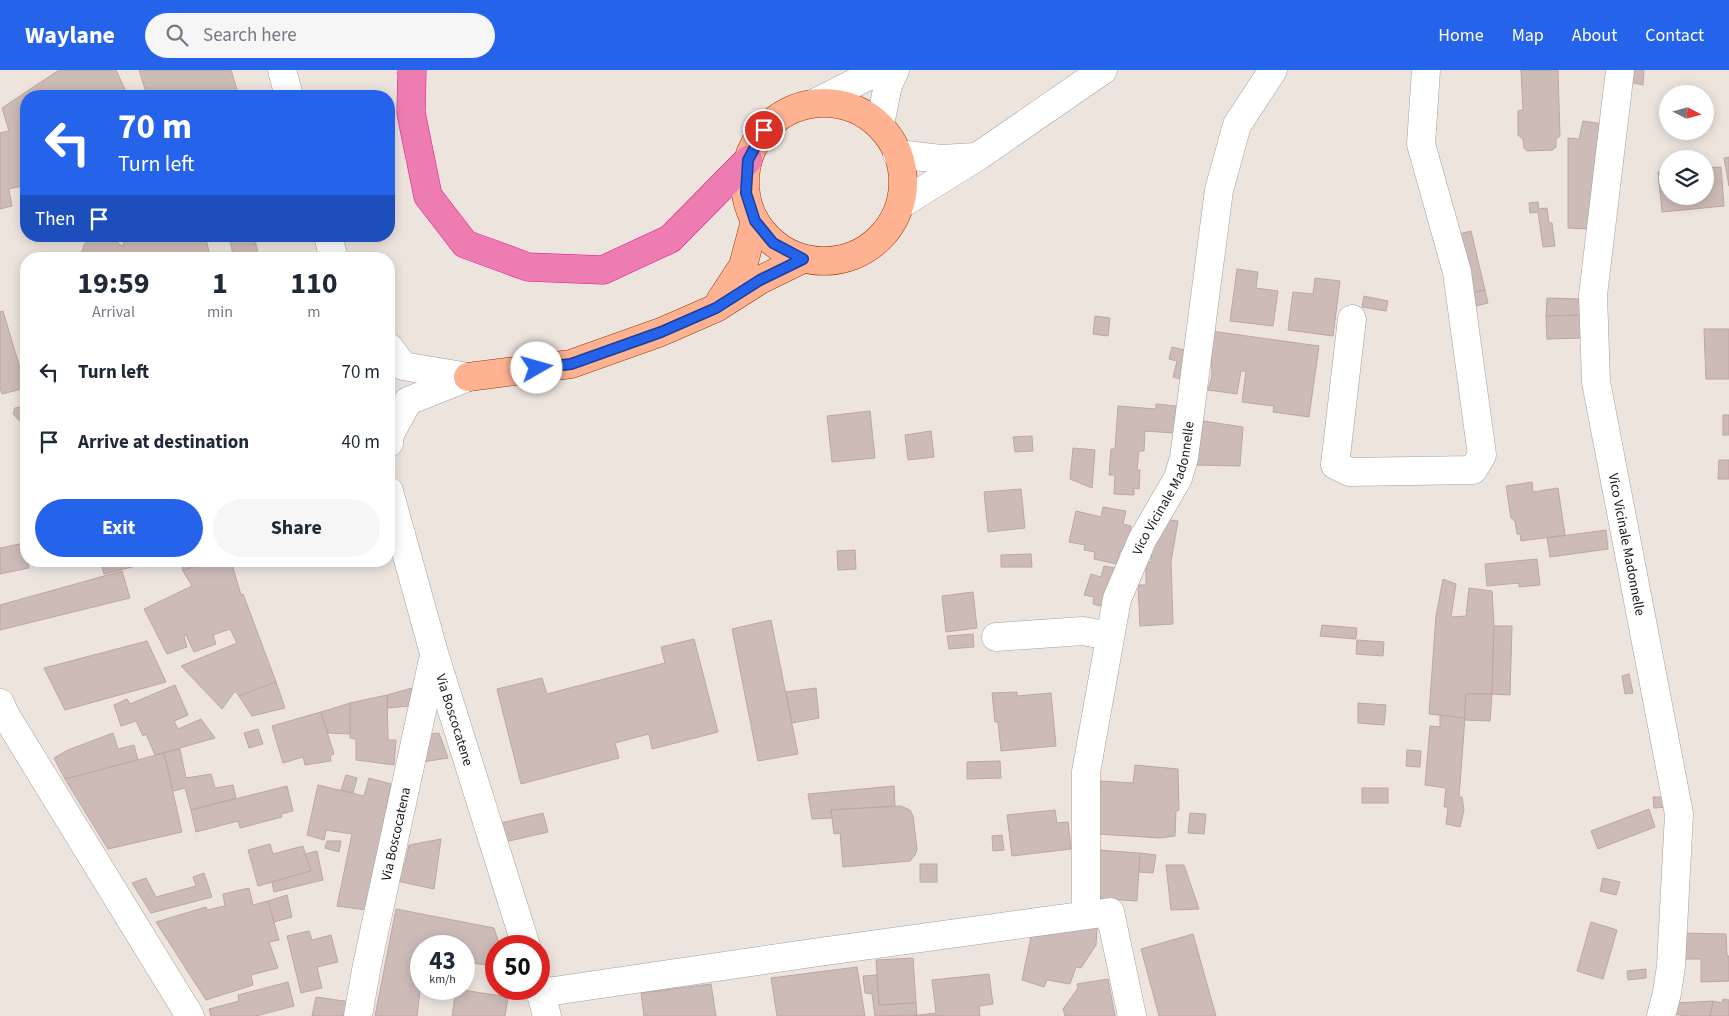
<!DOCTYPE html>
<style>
:root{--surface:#fff;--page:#f6f6f7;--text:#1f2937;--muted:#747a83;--accent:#2563eb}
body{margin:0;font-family:"Source Sans 3",sans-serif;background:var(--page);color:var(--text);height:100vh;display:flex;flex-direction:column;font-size:19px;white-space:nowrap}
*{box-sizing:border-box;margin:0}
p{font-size:16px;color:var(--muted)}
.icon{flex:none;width:28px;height:28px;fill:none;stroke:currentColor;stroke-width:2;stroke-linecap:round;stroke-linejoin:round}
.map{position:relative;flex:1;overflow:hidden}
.drawer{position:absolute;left:20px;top:182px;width:375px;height:315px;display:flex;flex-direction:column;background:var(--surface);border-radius:20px;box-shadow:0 2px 12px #0003}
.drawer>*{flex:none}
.banner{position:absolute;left:20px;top:20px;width:375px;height:152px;border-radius:20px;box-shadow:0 2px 12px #0003;background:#2563eb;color:#fff;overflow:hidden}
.needle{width:32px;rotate:96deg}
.fabs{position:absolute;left:1659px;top:15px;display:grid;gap:10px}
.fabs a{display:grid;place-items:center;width:55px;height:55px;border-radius:50%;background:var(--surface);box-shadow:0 2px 12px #0003;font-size:25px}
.speed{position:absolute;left:410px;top:865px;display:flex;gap:10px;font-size:25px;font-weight:700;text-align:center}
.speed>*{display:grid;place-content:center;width:65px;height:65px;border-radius:50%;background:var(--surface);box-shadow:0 2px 12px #0003;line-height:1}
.speed small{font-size:12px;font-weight:400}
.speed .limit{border:8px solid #d22;background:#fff;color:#111}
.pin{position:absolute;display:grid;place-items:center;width:42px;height:42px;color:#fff;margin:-21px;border:2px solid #fff;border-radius:50%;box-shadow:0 1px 5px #0007}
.me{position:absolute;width:55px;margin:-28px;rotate:83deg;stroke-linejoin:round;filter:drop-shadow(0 0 4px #0008)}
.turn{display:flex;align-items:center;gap:18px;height:105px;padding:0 15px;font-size:22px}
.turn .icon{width:65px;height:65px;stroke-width:2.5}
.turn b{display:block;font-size:35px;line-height:42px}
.then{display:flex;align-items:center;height:48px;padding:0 15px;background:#0003;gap:10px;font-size:19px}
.eta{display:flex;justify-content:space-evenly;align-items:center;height:85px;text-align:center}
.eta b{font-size:30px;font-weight:700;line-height:35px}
.cta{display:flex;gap:10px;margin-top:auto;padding:10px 15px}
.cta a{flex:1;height:58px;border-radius:30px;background:var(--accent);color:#fff;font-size:20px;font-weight:700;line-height:58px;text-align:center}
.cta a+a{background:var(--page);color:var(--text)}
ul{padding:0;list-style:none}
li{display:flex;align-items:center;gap:15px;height:70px;padding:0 15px}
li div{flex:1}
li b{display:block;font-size:19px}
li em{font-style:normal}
header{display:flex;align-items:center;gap:30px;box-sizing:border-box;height:70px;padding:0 25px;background:var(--accent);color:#fff}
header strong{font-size:24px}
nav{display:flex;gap:28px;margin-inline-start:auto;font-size:18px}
.search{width:350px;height:45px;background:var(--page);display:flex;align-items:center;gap:12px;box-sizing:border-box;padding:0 18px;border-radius:28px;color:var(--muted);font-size:19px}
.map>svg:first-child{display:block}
.building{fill:#cdbbb8;stroke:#c0a5a0}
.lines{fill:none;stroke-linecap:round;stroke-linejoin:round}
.minor-casing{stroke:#a1a1a1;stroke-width:29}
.major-casing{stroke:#913900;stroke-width:29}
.highway-casing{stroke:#e31494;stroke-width:29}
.minor{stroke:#fff;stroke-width:28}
.major{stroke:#ffb292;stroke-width:28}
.highway{stroke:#ed7db1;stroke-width:28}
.route-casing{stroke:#184099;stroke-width:12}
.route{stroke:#2563eb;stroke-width:9}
.labels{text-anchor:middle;stroke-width:5;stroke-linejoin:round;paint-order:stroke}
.street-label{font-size:14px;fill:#1a1a1a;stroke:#fff}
</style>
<header>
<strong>Waylane</strong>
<div class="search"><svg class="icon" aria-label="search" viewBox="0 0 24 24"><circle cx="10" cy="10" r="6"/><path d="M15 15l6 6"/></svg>Search here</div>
<nav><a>Home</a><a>Map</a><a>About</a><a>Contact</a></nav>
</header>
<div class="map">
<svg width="1729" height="946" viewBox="0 0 1729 946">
<rect width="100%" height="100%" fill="#ede4de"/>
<g class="building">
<path d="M59,0H116L128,26H26V115L9,119L12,136L0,139V63L9,61L2,38Z"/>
<path d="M139,0H231L239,26H147Z"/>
<path d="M1521,0H1558L1560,66L1556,69V77L1553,80L1527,81L1524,78L1523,69L1518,65V41L1523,40Z"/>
<path d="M1630,0H1644L1643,15L1628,12Z"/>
<path d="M1583,51L1603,54L1588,159L1568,158V68L1579,69Z"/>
<path d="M1729,87V116L1724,88Z"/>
<path d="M1721,97L1724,136L1662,142L1658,102H1668V126H1705V98Z"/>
<path d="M1538,132L1539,139L1547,138L1549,153H1552L1555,176L1543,177L1538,142L1530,143L1529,133Z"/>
<path d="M1471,161L1485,220L1464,225L1451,166Z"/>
<path d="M95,166L111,167L123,177L124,166H205L210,185L182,183V189H62L77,182L80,188L84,175L89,169Z"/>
<path d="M229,166H254L259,187L258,189H234Z"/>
<path d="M1237,199L1258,202L1256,218L1278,221L1273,256L1230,251Z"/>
<path d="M1315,208L1340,211L1333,266L1288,260L1293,222L1313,224Z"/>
<path d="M1485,220L1488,233L1468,238L1464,225Z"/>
<path d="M1364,226L1388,231L1386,241L1362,237Z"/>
<path d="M1547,228L1582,229L1583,245L1546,246Z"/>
<path d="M3,241L26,318L2,324L0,318V242Z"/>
<path d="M1583,245V268L1547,269L1546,246Z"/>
<path d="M1095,246L1110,248L1108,266L1093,264Z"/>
<path d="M1704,259H1729V309H1706Z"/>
<path d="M1211,261L1319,276L1309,347L1273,342L1274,336L1242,332L1246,301H1241L1237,324L1208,320L1212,306Z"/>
<path d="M1172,277L1188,281L1181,309L1173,307L1177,291L1169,289Z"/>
<path d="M1156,334L1176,336L1174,363L1145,361L1144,381H1139L1137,400H1140L1139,419L1134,418V425L1114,424L1115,405H1109L1111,379H1115L1118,336L1156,339Z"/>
<path d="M26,336V358L13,344L15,338Z"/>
<path d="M870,341L875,388L832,392L827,346Z"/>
<rect x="1723" y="345" width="6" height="20"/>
<path d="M1203,351L1243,357L1240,396L1193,395Z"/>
<path d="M931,361L934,387L908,390L905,365Z"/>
<path d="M1032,366L1033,381L1015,382L1013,367Z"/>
<path d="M1073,378L1095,380L1092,418L1070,409Z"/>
<path d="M1719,390H1729V409H1718Z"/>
<path d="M1532,412L1533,422L1558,418L1565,465L1521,471L1520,464H1517L1515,451L1511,448L1506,416Z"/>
<path d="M1021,419L1025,458L988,462L984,422Z"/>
<path d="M1103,437L1126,441L1123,454L1131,456L1125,482L1120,481L1117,494L1094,489L1095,482L1084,480L1085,475L1069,472L1076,441L1101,447Z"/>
<path d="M1161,449L1178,451L1171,491L1173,554L1140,556L1138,515H1146V492H1151L1152,468Z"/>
<path d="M1606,460L1608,479L1550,487L1547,468Z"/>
<path d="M24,473L29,498L0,504V478Z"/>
<path d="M855,480L856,499L838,500L837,481Z"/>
<path d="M1031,484L1032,497H1001V485Z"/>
<path d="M1537,489L1540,515L1519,517V513L1487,516L1485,494Z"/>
<path d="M100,491H156L104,504Z"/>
<path d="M181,491H202L203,493L183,501Z"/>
<path d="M202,491H231L241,525L243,524L276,612L239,626L235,621L222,639L181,596L237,573L230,559L213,565L216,574L194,582L186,565L184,566L187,577L167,584L144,539L192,516L183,501L203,493Z"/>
<path d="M1104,496L1120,499L1108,538L1093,534L1094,527L1084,525L1091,504L1101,507Z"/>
<path d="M122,501L130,528L0,560V535Z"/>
<path d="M1443,509L1456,514L1451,547L1466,546L1469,518L1492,521L1494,556L1492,624H1466L1465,648L1429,644L1436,546Z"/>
<path d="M973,522L977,558L946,562L942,526Z"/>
<path d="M771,550L798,684L758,691L732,559Z"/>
<path d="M1322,555L1357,558L1356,569L1320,566Z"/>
<path d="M1494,556H1512L1510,625L1492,624Z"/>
<path d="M973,564L974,577L949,579L947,566Z"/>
<path d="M694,569L718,662L652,679L649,664L615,673L619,688L521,714L497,619L542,608L547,624L665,593L661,577Z"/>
<path d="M1357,570L1384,572L1383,586L1356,584Z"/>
<path d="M147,571L166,612L65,640L44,598Z"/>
<path d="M1629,604L1633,623L1625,624L1622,606Z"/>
<path d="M276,612L285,638L252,646L239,626Z"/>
<path d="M175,615L188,645L174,651L178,659L201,649L215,668L155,685L146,664L143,666L136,651L121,656L114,635L127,629L130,634Z"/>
<path d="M412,618L409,636L388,638L387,625Z"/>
<path d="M816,618L819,648L792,653L786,622Z"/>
<path d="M1017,622V626L1051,623L1056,676L1001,681L998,652H995L992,623Z"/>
<path d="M1466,624H1492L1490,651L1464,650Z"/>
<path d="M387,625L388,670H396L394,695L356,690V669L350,668V633Z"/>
<path d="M350,633V664L328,663L321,642Z"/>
<path d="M1358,633L1386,635L1384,655L1358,653Z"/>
<path d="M321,642L334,684L330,686L331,691L305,695L303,687L283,693L272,656Z"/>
<path d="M1440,645L1465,648L1459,727H1462L1464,740L1460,757L1446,754L1448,737H1444L1446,718L1425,715L1430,656L1440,657Z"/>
<path d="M258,659L263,674L249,678L244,663Z"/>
<path d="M113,663L118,679L134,675L138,690L65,709L54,688L68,680Z"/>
<path d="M439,663L448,688L416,693L419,665Z"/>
<path d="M180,679L186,708L211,704L215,718L233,715L236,728L191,740L185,718L173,721L164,683Z"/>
<path d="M1407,680L1421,681L1420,697L1406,696Z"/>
<path d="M164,683L182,762L108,779L65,709Z"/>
<path d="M1000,691L1001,708L967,709V692Z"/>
<path d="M1135,695L1178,699L1179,740L1176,741L1175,766L1160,768L1098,764L1100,711L1133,713Z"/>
<path d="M346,705L357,708L353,723L341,720Z"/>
<path d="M369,708L391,714L366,840L337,836L352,764L326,760L324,770L307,765L318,715L364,726Z"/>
<path d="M287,716L293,741L281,744L282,747L240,758L238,751L196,762L191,740Z"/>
<path d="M894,716L895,736L831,740L832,748L812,749L808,724Z"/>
<rect x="1362" y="718" width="26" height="15"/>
<path d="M1653,727H1668V737L1654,738Z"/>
<path d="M901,736L910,740L913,746L917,779L915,785L910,791L843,797L840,763L834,764L831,740Z"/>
<path d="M1649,739L1655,757L1598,779L1591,761Z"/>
<path d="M1055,740L1057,753L1068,752L1071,779L1012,786L1007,745Z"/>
<path d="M543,743L548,762L505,772L501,753Z"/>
<path d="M1190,743L1206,744L1204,764L1188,763Z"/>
<path d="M1002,765L1004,780L993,781L992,766Z"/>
<path d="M441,769L434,819L397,811L401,793L405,794L409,775Z"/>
<path d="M327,771H341L339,782L325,778Z"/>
<path d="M270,774L273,784L303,776L311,801L258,816L248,780Z"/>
<path d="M1096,780L1140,783L1137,831L1092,828Z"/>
<path d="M317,781L323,810L274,822L272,812L311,801L305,784Z"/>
<path d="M1140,783L1156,785L1153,803L1139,802Z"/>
<rect x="920" y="794" width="17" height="18"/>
<path d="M1166,795H1184L1199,839L1171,840Z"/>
<path d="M204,803L212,827L151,843L132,813L146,808L156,827L196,816L193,807Z"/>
<path d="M1603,808L1620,812L1616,825L1600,821Z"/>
<path d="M249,818L253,835L268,831L279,870L269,872L278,898L251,905L253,915L206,930L156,852L206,837L207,840L225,836L223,824Z"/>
<path d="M287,825L292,847L274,852L268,831Z"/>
<path d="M396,839L494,858L500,876H496V896L464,892V876H421V913L417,946H375Z"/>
<path d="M1591,852L1617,860L1603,909L1577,901Z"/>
<path d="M1051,857H1097L1096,875L1081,898L1076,897L1070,914L1047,910L1044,917L1022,910L1032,862L1051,865Z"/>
<path d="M309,861L312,870L331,865L338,892L317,897L322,918L301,923L287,866Z"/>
<path d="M1682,863L1726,864L1727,886H1729V911L1701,912V889H1682Z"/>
<path d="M1193,864L1216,946H1159L1141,879Z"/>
<path d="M913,888L916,933L879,935L876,890Z"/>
<path d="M857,897L865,946H777L771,908Z"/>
<path d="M1646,899V908L1628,910L1627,901Z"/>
<path d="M989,904L993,934L979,936L980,946H911L936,943L932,910Z"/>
<path d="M877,905L879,935L916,933L917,945L875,946L872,924L865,923L863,906Z"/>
<path d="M1108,909L1115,946H1065L1063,939L1078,918L1077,914Z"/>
<path d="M288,912L294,936L256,946H211L209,939L239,931L238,925Z"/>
<path d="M711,914L716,946H644L641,923Z"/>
<path d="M456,919L508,927L505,946H452Z"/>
<path d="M316,927L351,932L349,946H312Z"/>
<path d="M1723,929L1729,930V946H1710L1713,931L1722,933Z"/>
<path d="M1713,931L1710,946H1685L1674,944L1677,933Z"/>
</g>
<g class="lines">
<defs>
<g id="minor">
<path d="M282,0L289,26"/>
<path id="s1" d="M1620,0L1593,225L1596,312L1679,744L1671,896L1667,923L1661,946"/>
<path d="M815,33L880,0"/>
<path d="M880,54L888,15L895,0"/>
<path d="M897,84L941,89L976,87"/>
<path d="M901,134L977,87L1103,0"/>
<path d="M328,166L334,189"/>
<path d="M1352,249L1335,395L1350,402L1473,400L1482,385L1457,202L1421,74L1426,0"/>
<path d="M389,277L403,296L468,307"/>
<path d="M389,373L390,364L408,331L468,307"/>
<path id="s2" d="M389,421L434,583L526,876"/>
<path d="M996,567L1083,561L1110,566"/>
<path d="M0,633L6,646L190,946"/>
<path id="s3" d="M1086,845V702L1117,529L1142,470L1178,408L1184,388L1219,120L1237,55L1273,0"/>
<path d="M539,916L547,946"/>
<path d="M540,923L812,883L1110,842L1132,946"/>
<path id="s4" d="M358,946L367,895L434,585"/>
</g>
<g id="major">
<circle cx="824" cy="112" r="79"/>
<path d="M720,231L743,196L755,151"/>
<path d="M468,307L571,294L661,262L716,238L760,210L803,189"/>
</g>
<path id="highway" d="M412,0L411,43L428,126L465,174L528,197L603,200L670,169L748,90"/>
</defs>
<use href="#minor" class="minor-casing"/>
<use href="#major" class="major-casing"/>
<use href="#highway" class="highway-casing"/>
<use href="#minor" class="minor"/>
<use href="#major" class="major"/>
<use href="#highway" class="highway"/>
</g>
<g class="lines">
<defs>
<path id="route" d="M537,298L571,294L661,262L716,238L760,210L803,189L773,173L755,151L746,123L748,90L764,60"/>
</defs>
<use href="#route" class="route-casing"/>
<use href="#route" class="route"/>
</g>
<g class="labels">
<g class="street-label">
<text dy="5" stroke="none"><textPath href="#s3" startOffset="440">Vico Vicinale Madonnelle</textPath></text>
<text dy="5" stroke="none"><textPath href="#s1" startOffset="479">Vico Vicinale Madonnelle</textPath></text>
<text dy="5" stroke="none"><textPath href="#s2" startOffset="238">Via Boscocatene</textPath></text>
<text dy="5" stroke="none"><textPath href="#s4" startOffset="186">Via Boscocatena</textPath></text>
</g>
</g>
</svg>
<div class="fabs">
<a><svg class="needle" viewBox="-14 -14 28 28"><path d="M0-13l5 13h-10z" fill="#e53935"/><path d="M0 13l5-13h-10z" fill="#747a83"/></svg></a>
<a><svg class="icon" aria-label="layers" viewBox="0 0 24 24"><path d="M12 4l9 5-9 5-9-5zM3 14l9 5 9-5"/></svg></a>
</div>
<div class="speed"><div>43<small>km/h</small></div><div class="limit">50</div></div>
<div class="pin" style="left:764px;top:60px;background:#d93025"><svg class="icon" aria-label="arrive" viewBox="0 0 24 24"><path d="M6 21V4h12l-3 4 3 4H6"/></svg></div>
<svg class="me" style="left:537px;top:298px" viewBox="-20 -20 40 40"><circle r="19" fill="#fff"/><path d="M0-13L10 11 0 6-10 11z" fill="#2563eb"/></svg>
<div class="banner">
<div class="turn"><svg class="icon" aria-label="left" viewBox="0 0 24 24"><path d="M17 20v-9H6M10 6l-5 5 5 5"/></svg><div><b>70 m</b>Turn left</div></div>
<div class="then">Then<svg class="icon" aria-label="arrive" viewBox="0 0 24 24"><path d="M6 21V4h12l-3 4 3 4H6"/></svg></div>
</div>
<section class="drawer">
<div class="eta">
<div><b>19:59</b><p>Arrival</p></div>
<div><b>1</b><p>min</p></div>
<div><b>110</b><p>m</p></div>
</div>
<ul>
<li><svg class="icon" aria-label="left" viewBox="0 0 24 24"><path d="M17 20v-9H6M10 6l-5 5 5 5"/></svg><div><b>Turn left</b></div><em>70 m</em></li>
<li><svg class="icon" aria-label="arrive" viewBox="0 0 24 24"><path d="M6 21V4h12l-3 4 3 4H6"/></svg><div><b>Arrive at destination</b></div><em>40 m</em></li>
</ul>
<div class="cta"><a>Exit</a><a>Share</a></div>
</section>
</div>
